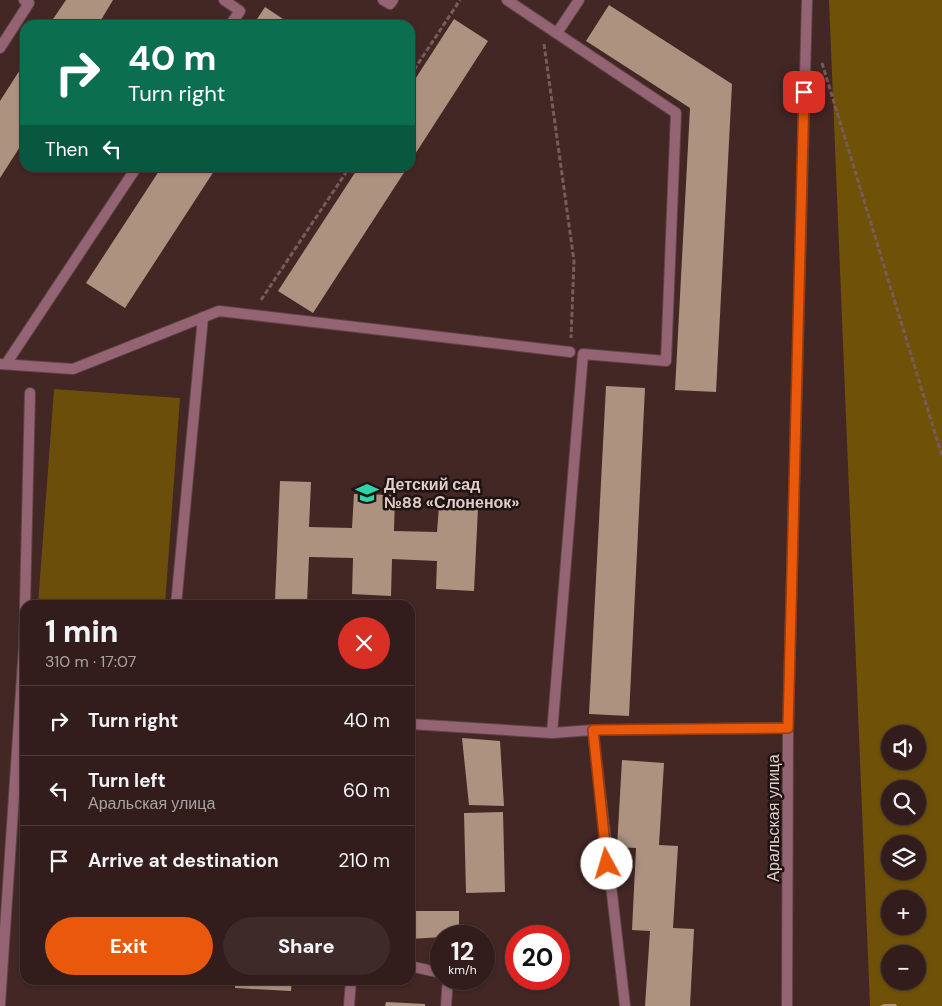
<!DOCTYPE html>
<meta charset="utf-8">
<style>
:root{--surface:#321d1c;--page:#3d2a29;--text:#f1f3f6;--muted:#a8a2a3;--line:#4d3b3b;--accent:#ea580c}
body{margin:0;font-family:"DM Sans",sans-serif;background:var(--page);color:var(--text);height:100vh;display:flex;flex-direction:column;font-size:19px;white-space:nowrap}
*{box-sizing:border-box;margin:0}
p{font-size:16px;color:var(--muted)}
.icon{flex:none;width:28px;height:28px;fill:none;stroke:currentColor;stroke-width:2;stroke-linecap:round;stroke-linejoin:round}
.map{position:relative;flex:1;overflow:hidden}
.details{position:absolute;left:20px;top:600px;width:395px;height:385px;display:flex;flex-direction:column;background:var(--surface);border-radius:15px;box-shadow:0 1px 4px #0004,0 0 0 1px var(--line)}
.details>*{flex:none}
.guide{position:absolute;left:20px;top:20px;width:395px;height:152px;border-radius:15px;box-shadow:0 1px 4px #0004,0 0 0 1px var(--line);background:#0b6e4f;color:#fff;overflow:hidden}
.controls{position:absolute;left:881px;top:725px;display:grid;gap:10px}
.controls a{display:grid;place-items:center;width:45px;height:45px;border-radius:50%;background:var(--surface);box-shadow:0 1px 4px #0004,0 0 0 1px var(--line);font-size:25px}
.speed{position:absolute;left:430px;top:925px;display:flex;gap:10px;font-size:25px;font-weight:700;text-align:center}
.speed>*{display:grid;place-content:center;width:65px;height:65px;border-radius:50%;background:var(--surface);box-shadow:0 1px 4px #0004,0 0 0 1px var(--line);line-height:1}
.speed small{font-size:12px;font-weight:400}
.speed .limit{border:8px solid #d22;background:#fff;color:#111}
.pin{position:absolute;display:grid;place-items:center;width:42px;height:42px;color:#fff;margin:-21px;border-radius:10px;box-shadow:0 2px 8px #0006}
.me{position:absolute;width:55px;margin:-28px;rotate:354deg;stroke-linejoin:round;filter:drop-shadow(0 0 4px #0008)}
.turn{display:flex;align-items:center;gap:18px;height:105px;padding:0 25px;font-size:22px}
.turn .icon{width:65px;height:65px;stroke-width:2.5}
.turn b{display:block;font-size:35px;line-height:42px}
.then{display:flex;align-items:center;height:48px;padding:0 25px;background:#0003;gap:10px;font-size:19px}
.round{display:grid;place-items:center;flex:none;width:52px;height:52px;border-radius:26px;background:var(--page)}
.overview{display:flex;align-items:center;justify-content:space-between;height:85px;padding:0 25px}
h1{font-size:30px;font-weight:800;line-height:38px}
.button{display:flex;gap:10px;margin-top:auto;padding:10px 25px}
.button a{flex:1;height:58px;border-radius:30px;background:var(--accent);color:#fff;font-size:20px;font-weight:800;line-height:58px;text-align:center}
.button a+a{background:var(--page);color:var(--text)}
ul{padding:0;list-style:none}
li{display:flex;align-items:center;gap:15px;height:70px;padding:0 25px;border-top:1px solid var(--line)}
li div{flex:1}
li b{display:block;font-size:19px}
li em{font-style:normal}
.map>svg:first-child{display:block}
.green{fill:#6a4e09}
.forest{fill:#6f5108;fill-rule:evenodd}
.building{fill:#ad9280}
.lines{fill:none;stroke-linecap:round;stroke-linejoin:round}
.service-casing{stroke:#5e4543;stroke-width:12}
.minor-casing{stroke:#5e4543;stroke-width:12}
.path{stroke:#755d5b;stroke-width:3;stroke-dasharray:5 2.5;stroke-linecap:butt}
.service{stroke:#946374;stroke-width:10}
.minor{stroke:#946374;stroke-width:10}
.route-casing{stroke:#983908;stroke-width:12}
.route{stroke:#ea580c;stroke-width:9}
.labels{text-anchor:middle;stroke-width:5;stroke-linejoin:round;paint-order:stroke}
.poi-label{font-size:16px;font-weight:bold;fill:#dfcdcb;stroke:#201413;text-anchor:start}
.street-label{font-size:16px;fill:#dfcdcb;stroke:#201413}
</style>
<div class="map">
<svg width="942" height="1006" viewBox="0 0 942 1006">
<rect width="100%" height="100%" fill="#422725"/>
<path class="green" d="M54,389L180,398L165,605H38Z"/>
<path class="forest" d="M829,0H942V1006H870ZM890,734H918V761H890ZM890,789H918V816H890ZM890,844H918V871H890ZM890,899H918V926H890ZM890,954H918V981H890Z"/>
<g class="building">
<path d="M66,0H113L98,25H49Z"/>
<path d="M609,5L732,84L716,392L675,390L690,108L586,41Z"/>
<path d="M265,7L292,25H253Z"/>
<path d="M454,19L488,41L410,162V87Z"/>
<path d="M25,62V139L0,178V101Z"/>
<path d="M161,168H216L125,308L86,283Z"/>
<path d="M358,168H407L313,313L278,291Z"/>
<path d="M606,386L645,388L629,716L589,714Z"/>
<path d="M280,481L311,482L309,527L352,528L354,494L395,495L394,531L437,532L439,506L478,508L474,591L436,589L437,561L392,559L391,596L352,594L353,558L309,557L307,603L275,601Z"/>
<path d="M462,738L500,741L504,806L469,805Z"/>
<path d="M622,760L664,763L659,845L678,846L673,928L694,929L690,1006H645L650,931L632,930L636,848L617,847Z"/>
<path d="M503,812L505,892L466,893L464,813Z"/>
<path d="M410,911H459V936L410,939Z"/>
<path d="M235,980H292L291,991L235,988Z"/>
<path d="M386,1002L425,1004V1006H385Z"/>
<path d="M884,1004H896L897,1006H880Z"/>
</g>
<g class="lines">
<defs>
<g id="service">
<path d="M224,0L240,11L230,25"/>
<path d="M383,0L390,4L393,0"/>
<path d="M507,0L676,113L666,361L583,354L552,733"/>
<path d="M557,33L579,0"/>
<path d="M0,48L29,3L24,0"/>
<path d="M0,364L73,369L219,311L570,352"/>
<path d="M6,364L136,168"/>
<path d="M176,605L203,317"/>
<path d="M410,724L552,733L593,730L788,728"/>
<path d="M593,730L625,1006"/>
<path d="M410,966L441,973"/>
<path d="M0,1004L24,647L30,393"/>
<path d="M349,1006L351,980"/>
<path d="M446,1006L448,979"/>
</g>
<path id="minor" d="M787,1006L788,728L807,0"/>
</defs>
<use href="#service" class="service-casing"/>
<use href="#minor" class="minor-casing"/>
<g class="path">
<path d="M544,44L574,261L571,338"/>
<path d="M822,63L942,456"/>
<path d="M410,76L460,0"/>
<path d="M261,300L349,168"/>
</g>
<use href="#service" class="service"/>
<use href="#minor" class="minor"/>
</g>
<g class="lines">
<defs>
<path id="route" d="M607,864L593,730L788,728L804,92"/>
</defs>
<use href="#route" class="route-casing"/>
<use href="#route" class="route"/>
</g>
<defs>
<symbol id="school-bare" viewBox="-9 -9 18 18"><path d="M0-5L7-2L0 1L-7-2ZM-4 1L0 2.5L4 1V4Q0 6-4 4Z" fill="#2fd4aa" stroke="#201413" stroke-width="2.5" paint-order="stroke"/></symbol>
</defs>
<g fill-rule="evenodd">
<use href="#school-bare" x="351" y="477" width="32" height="32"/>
</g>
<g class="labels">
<g class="poi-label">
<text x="384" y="490">Детский сад<tspan x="384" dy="18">№88 «Слоненок»</tspan></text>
</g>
<g class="street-label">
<text transform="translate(773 818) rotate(-90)" y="6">Аральская улица</text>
</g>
</g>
</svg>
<div class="controls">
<a><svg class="icon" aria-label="sound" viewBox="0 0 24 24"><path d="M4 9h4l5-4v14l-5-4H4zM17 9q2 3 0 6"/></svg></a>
<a><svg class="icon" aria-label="search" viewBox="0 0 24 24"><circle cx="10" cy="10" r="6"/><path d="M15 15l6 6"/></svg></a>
<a><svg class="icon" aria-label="layers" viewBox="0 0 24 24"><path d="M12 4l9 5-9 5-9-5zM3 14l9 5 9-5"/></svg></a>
<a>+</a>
<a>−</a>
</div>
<div class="speed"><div>12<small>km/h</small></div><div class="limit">20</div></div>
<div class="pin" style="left:804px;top:92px;background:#d93025"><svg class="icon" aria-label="arrive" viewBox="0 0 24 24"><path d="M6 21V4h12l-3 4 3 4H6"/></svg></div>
<svg class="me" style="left:607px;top:864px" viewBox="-20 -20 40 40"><circle r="19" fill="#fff"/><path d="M0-13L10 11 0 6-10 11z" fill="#ea580c"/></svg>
<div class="guide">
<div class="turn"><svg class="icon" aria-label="right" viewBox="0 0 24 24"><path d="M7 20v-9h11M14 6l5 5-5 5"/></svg><div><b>40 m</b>Turn right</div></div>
<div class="then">Then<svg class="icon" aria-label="left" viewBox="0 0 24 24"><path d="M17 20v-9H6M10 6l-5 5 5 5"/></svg></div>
</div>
<section class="details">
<div class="overview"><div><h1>1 min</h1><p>310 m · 17:07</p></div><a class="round" style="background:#d93025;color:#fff"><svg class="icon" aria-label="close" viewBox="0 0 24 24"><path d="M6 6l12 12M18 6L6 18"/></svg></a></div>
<ul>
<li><svg class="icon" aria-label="right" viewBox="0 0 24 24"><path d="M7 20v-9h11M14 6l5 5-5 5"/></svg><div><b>Turn right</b></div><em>40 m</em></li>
<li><svg class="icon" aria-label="left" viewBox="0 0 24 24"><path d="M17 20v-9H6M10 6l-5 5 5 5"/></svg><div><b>Turn left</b><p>Аральская улица</p></div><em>60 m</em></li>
<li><svg class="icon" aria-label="arrive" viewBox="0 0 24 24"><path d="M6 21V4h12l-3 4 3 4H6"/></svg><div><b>Arrive at destination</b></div><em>210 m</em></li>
</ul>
<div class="button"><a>Exit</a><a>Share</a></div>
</section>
</div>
